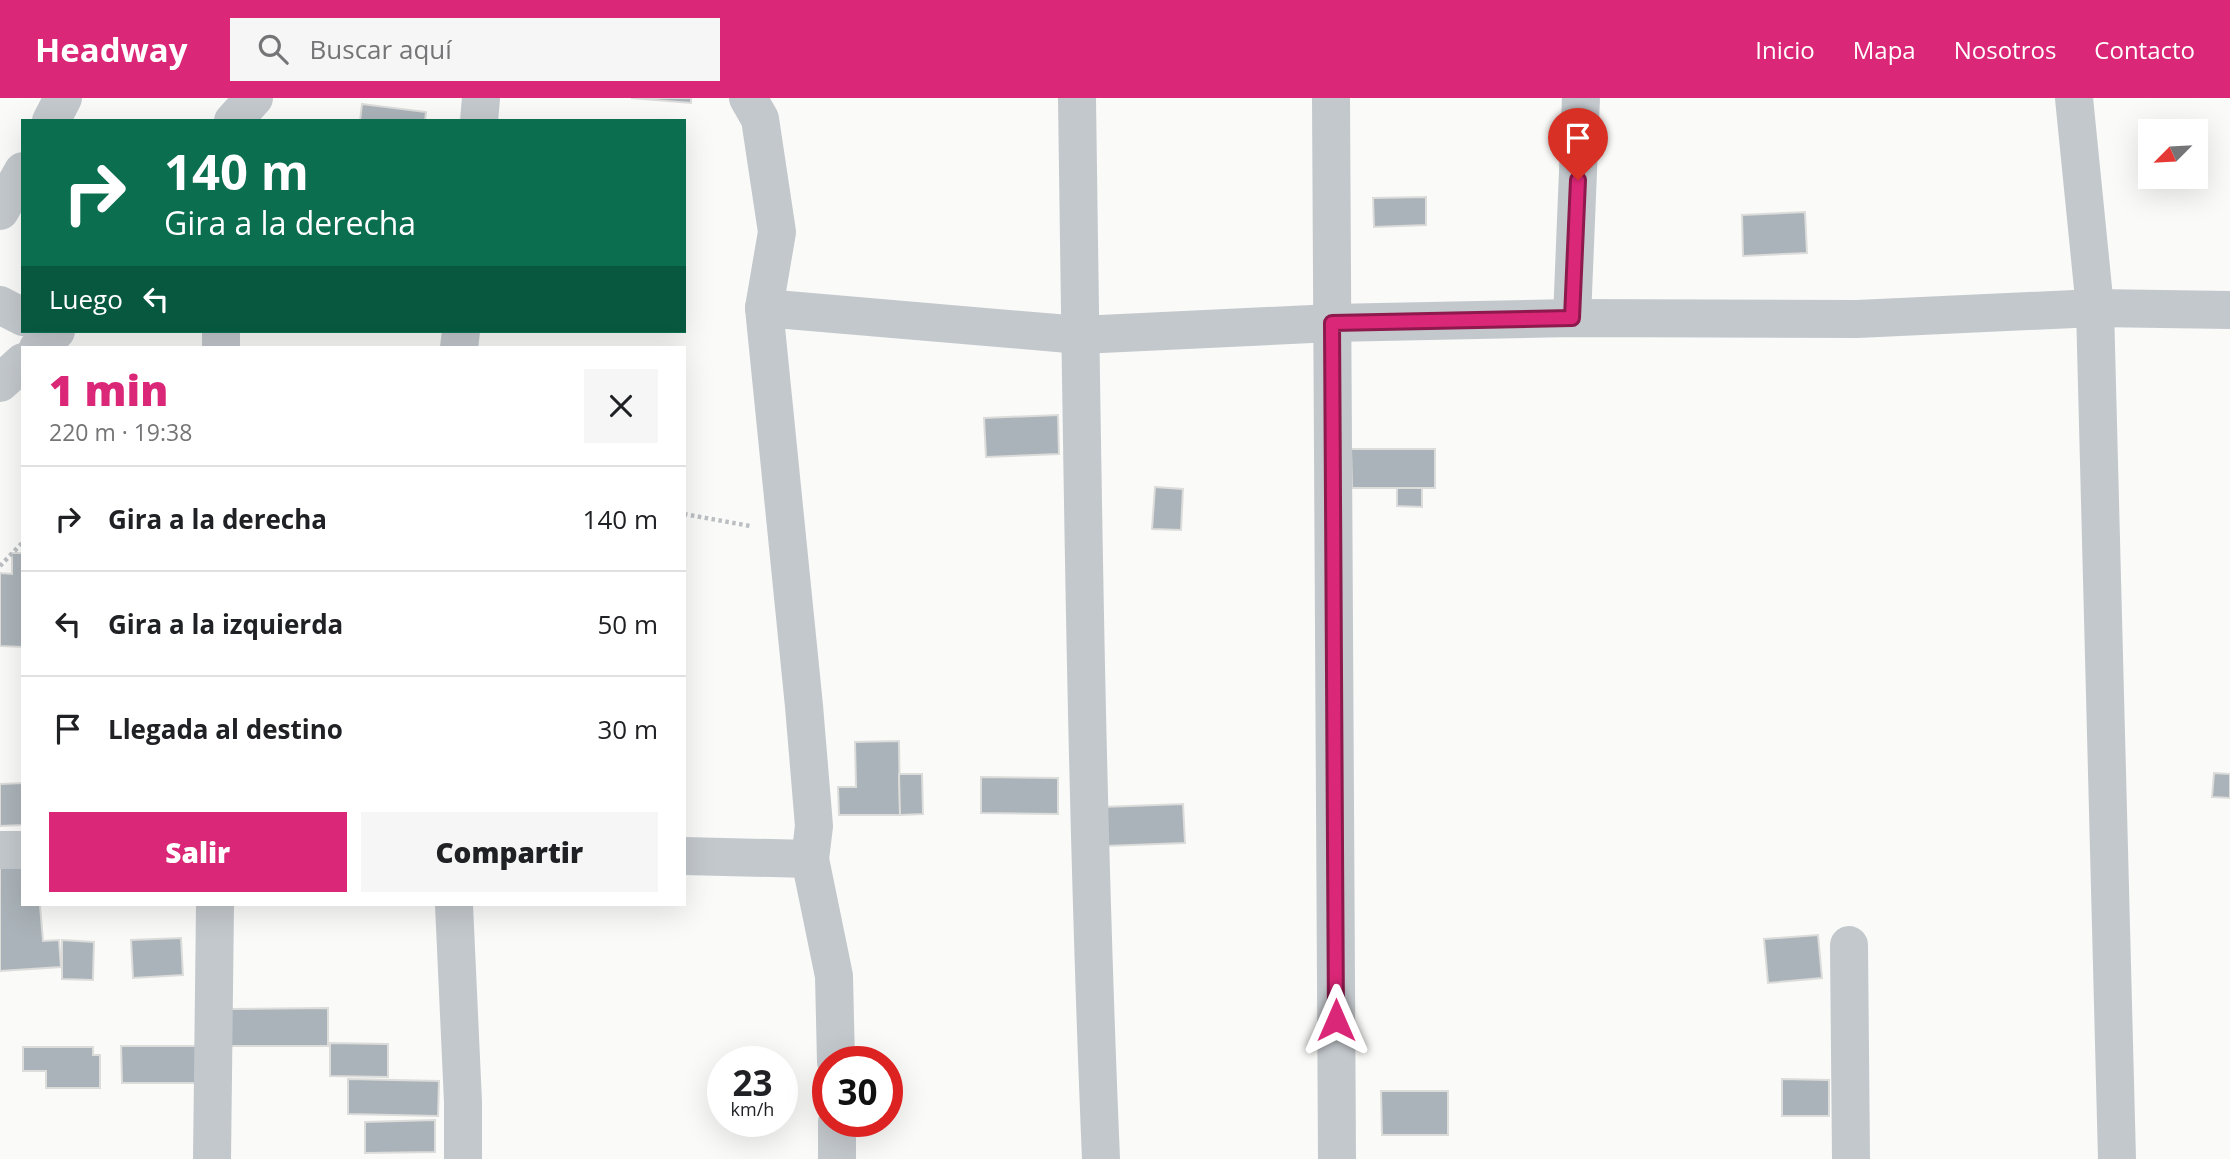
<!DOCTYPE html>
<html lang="es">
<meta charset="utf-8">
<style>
:root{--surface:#fff;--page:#f6f6f6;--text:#202124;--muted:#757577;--line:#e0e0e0;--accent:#db2777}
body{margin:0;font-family:"Open Sans",sans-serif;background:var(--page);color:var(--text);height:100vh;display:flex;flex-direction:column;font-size:26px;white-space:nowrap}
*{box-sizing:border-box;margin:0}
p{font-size:23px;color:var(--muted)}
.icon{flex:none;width:38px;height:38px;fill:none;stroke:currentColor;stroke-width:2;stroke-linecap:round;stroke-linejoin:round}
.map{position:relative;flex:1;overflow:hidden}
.drawer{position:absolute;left:21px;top:248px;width:665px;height:560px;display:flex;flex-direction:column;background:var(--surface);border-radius:0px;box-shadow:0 7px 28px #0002}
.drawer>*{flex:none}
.top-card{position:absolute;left:21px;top:21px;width:665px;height:214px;border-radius:0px;box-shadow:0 7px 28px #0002;background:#0b6e4f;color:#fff;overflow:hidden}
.needle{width:46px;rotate:246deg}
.buttons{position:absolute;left:2138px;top:21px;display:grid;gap:14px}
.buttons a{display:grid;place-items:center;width:70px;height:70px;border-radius:0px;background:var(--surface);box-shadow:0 7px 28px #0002;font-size:35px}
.speed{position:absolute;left:707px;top:948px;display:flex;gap:14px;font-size:35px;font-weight:700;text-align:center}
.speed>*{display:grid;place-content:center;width:91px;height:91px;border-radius:50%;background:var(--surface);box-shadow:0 7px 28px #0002;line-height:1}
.speed small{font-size:18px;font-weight:400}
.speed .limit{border:10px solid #d22;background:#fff;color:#111}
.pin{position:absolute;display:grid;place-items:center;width:60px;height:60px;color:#fff;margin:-72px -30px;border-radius:50% 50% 50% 0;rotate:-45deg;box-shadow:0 0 7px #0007}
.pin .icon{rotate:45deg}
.me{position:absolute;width:77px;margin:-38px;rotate:0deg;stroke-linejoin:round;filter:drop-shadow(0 0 5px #0008)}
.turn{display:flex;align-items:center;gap:24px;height:147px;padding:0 28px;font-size:32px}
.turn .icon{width:91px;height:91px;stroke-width:2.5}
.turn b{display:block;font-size:49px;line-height:60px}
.then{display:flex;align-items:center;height:66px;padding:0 28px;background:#0003;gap:14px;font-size:26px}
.round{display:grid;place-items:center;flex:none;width:74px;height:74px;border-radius:0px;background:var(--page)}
.headline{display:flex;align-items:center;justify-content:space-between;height:119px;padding:0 28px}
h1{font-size:42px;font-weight:800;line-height:52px;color:var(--accent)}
.cta{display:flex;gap:14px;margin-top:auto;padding:14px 28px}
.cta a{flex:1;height:80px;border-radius:0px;background:var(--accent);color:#fff;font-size:28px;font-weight:800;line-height:80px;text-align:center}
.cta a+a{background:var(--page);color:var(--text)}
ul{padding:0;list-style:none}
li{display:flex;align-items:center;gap:21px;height:105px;padding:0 28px;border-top:2px solid var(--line)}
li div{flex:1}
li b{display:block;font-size:26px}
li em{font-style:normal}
header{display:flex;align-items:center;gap:42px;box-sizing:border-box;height:98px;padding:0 35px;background:var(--accent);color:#fff}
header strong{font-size:33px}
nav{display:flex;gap:38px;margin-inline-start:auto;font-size:24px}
.search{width:490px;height:63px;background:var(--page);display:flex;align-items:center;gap:18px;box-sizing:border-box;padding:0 24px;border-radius:0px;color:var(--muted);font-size:26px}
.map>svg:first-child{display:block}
.building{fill:#aab3b9;stroke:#dcdcda;stroke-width:2}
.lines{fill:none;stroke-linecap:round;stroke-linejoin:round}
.path{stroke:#bbbfc2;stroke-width:4.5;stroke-dasharray:3.5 3.5;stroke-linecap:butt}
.minor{stroke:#c3c8cc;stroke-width:38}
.tertiary{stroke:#c3c8cc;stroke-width:38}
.route-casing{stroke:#8e194d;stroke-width:18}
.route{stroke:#db2777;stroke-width:12}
</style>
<header>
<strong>Headway</strong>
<div class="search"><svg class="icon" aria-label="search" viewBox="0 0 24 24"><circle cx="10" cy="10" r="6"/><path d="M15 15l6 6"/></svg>Buscar aquí</div>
<nav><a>Inicio</a><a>Mapa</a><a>Nosotros</a><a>Contacto</a></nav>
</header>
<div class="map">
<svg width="2230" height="1061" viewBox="0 0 2230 1061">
<rect width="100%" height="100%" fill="#fafaf8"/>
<g class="building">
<path d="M631,0H691V5Z"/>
<path d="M362,6L426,14L425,23H360Z"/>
<path d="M1426,99V127L1374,129L1373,100Z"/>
<path d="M1805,114L1807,155L1743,158L1742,117Z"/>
<path d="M1058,317L1059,356L986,359L984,320Z"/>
<path d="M1351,351H1435V390H1352Z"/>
<path d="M1155,389L1183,391L1181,432L1152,431Z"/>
<path d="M1397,390H1422V409L1397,408Z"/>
<path d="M12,455H23V549L0,548V475L12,476Z"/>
<path d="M899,643L900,717H839L838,689H856L855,644Z"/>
<path d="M2214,675L2230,676V700L2212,699Z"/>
<path d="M899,676H922L923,716L900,717Z"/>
<path d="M981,679L1058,680V716L981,715Z"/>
<path d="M23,685V727L0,728V686Z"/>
<path d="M1183,706L1185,745L1104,748L1102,709Z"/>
<path d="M23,768V807H40L43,843L59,842L61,869L0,873V769Z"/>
<path d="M1818,837L1822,880L1768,885L1764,841Z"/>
<path d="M181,840L183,877L133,880L131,842Z"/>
<path d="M62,842L94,844L93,882L62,881Z"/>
<path d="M328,910V948H231V911Z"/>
<path d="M330,945L388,946V979L330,978Z"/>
<path d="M121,948H198V985H122Z"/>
<path d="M23,949H93V957H100V990H46V973H23Z"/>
<path d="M348,981L439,983L438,1018L348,1016Z"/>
<path d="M1782,981L1829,982V1018H1782Z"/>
<path d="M1381,993H1448V1037H1382Z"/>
<path d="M435,1022V1054L365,1055V1024Z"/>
</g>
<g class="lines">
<g class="path">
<path d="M684,416L750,428"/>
<path d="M0,468L23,444"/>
</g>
<g class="minor">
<path d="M1077,0C1082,354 1086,708 1101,1061"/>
<path d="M1331,0L1337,1061"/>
<path d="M2074,0L2095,210L2117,1061"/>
<path d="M51,23L63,0"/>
<path d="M233,23L254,0"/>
<path d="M479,23L481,0"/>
<path d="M0,113L23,73"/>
<path d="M0,207L23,219"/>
<path d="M764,210L1080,237L1332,225L1572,220L1857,221L2095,210L2230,212"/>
<path d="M1572,220L1581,0"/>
<path d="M38,250L56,233"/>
<path d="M221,250V233"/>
<path d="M459,250L461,233"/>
<path d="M0,285L23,264"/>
<path d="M0,752H23"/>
<path d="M684,758L810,761"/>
<path d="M454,807L463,1004V1061"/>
<path d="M1849,847L1851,1061"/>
<path d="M212,1061L215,807"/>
</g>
<g class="tertiary">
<path d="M748,0L760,21L777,134L764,210L804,608L814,728L810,761L834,878L836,964"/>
<path d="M837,1024V1061"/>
</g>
</g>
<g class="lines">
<defs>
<path id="route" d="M1336,922L1332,225L1572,220L1578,82"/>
</defs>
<use href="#route" class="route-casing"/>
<use href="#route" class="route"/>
</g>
</svg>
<div class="buttons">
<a><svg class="needle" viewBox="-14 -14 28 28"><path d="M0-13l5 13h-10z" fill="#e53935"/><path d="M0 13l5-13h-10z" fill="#757577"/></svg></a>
</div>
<div class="speed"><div>23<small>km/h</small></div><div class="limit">30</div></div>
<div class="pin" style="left:1578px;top:82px;background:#d93025"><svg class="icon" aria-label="arrive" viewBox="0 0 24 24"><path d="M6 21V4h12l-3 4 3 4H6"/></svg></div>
<svg class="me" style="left:1336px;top:922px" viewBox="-20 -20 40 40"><path d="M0-17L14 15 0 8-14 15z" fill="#db2777" stroke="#fff" stroke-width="4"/></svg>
<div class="top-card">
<div class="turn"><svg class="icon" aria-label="right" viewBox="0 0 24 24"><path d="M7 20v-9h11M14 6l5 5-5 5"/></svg><div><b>140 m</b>Gira a la derecha</div></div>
<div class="then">Luego<svg class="icon" aria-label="left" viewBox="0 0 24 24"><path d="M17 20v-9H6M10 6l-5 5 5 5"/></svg></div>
</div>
<section class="drawer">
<div class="headline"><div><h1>1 min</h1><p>220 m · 19:38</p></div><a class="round"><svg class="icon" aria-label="close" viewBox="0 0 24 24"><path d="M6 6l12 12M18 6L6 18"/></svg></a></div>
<ul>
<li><svg class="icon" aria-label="right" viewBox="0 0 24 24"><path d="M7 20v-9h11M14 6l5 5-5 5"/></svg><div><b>Gira a la derecha</b></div><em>140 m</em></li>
<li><svg class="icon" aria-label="left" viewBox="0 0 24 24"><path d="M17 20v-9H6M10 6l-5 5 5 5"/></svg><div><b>Gira a la izquierda</b></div><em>50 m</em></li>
<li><svg class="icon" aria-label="arrive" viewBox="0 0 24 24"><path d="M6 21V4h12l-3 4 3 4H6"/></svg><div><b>Llegada al destino</b></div><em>30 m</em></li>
</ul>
<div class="cta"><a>Salir</a><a>Compartir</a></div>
</section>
</div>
